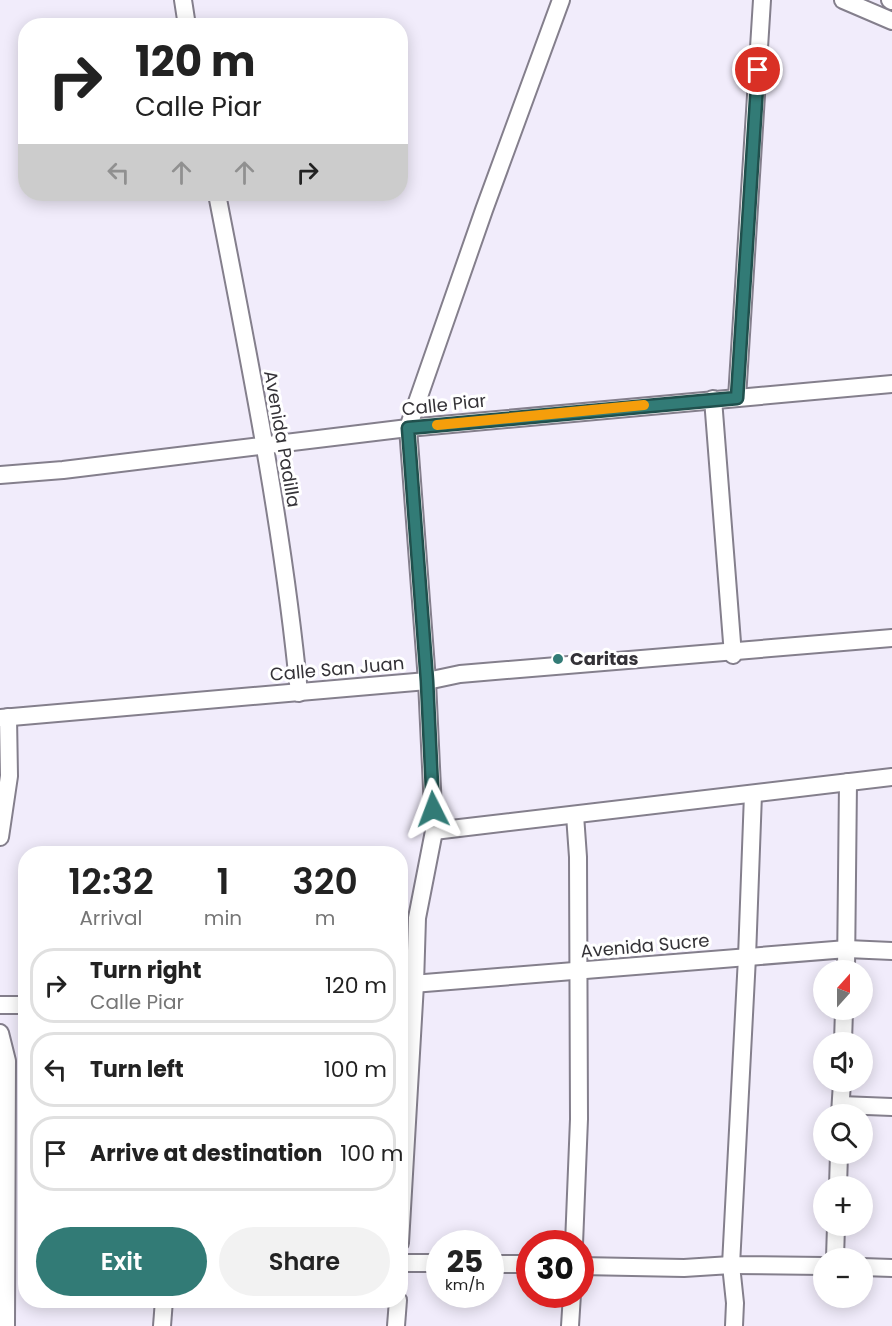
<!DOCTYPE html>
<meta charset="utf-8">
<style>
:root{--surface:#fff;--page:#f2f2f2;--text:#222;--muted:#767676;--line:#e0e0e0;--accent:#327b76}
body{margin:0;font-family:Poppins,sans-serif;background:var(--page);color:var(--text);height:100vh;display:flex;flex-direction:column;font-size:22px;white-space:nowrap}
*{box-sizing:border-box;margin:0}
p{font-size:20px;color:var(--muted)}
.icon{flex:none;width:33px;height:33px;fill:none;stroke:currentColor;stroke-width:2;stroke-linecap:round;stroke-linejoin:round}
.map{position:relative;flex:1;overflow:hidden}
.drawer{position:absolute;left:18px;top:846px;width:390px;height:462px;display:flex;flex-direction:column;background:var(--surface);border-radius:24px;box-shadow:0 3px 15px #0003}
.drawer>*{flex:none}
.guide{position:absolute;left:18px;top:18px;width:390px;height:183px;border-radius:24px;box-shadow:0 3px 15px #0003;background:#fff;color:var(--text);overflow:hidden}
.needle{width:39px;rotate:21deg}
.fabs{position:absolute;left:813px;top:960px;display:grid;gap:12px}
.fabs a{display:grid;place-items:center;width:60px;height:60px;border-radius:50%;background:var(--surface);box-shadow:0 3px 15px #0003;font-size:30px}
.speed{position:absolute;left:426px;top:1230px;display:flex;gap:12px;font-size:30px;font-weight:700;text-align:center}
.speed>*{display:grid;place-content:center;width:78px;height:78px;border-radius:50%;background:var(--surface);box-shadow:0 3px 15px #0003;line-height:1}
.speed small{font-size:15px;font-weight:400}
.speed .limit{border:9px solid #d22;background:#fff;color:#111}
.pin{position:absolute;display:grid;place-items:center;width:51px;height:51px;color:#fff;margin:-26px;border:3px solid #fff;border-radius:50%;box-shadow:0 2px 6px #0007}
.me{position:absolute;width:66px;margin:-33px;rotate:357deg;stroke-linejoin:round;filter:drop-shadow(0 0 4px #0008)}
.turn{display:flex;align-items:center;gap:21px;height:126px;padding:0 18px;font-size:27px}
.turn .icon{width:78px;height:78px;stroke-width:2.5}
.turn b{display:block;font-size:42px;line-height:51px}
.lanes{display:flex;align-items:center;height:57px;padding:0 18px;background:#0003;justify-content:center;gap:30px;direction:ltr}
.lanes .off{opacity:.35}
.eta{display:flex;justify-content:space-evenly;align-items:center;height:102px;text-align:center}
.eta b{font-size:36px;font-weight:600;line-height:42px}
.primary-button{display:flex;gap:12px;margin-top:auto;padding:12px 18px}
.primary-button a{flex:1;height:69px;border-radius:36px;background:var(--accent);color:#fff;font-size:24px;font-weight:600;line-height:69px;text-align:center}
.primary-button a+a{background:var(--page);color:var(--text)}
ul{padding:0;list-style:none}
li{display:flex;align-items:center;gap:18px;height:75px;margin:0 12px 9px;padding:0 6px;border:3px solid var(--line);border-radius:24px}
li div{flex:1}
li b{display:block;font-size:22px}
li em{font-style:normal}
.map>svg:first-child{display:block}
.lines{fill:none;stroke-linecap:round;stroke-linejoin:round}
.street-casing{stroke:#847f8c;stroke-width:20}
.street{stroke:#fff;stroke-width:16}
.route-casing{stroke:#20504d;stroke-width:15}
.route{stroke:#327b76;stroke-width:10}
.slow{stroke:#f59e0b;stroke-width:10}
.poi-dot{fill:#327b76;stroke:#fff;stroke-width:2}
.labels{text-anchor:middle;stroke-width:6;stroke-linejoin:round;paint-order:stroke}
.street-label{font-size:18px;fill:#343237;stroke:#fff}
.poi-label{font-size:18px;font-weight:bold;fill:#343237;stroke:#fff;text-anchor:start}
</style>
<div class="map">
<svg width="892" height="1326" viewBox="0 0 892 1326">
<rect width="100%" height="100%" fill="#f1ecfb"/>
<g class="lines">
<defs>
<g id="street">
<path d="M183,0L187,26"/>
<path d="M561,0L484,210L408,428L427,681L434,831L892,777"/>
<path d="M843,0L892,21"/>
<path d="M890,0L892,1"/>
<path d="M217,194C249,359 283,525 299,693"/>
<path d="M737,398L762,0"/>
<path d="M713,399L733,655"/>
<path d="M0,475L63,470L408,428L892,384"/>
<path d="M0,718L427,681L460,674L892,638"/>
<path d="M753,794L747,957L731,1265L824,1266"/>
<path d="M0,837L9,776L8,717"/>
<path d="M846,970L848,782"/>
<path d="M400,985L847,949L892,951"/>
<path d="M0,1005H26"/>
<path d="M0,1033L7,1061L6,1326"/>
<path d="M843,1042L844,1010"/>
<path d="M841,1105L892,1107"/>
<path d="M840,1114L842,1082"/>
<path d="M838,1186L839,1154"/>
<path d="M400,1243L415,984L417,918L434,831"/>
<path d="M574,1244L579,1119L578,857L575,815"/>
<path d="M835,1258L836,1226"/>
<path d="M400,1263H440"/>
<path d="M490,1264H530"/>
<path d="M580,1266L684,1268L731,1265L735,1303L734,1326"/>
<path d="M862,1267L892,1268"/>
<path d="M162,1326L164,1300"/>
<path d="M396,1326L398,1300"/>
<path d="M570,1326L572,1294"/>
</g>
</defs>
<use href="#street" class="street-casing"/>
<use href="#street" class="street"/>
</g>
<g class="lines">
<defs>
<path id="route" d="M433,809L427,681L408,428L737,398L758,70"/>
</defs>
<use href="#route" class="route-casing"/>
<use href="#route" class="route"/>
<path class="slow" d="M437,425L644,405"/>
</g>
<circle class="poi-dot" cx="558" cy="659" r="6"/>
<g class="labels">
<g class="street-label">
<text transform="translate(444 405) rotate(-6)" y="6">Calle Piar</text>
<text transform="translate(282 439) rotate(80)" y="6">Avenida Padilla</text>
<text transform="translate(337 669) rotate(-5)" y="6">Calle San Juan</text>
<text transform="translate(645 946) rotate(-5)" y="6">Avenida Sucre</text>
</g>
<g class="poi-label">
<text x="570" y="665">Caritas</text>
</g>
</g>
</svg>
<div class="fabs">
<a><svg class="needle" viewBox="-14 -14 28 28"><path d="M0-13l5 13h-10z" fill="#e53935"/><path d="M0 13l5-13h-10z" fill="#767676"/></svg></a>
<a><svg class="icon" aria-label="sound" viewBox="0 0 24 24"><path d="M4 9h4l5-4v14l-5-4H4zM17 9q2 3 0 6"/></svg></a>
<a><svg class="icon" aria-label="search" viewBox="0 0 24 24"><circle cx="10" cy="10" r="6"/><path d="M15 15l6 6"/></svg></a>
<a>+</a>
<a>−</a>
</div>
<div class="speed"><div>25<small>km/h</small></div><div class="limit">30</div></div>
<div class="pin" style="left:758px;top:70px;background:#d93025"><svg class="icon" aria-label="arrive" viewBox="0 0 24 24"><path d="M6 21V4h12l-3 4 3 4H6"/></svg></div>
<svg class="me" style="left:433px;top:809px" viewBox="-20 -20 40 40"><path d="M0-17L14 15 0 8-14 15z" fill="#327b76" stroke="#fff" stroke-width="4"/></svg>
<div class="guide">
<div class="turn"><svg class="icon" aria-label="right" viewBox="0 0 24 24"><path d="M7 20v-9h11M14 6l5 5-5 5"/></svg><div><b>120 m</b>Calle Piar</div></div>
<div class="lanes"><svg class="icon off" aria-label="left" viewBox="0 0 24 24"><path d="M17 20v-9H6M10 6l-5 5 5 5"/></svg><svg class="icon off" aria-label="ahead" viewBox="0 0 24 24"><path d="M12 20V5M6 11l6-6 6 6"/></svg><svg class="icon off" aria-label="ahead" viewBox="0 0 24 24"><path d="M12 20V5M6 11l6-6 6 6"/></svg><svg class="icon" aria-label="right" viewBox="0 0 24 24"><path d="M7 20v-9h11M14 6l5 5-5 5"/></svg></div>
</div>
<section class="drawer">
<div class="eta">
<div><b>12:32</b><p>Arrival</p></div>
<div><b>1</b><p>min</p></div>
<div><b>320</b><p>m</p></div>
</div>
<ul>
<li><svg class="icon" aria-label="right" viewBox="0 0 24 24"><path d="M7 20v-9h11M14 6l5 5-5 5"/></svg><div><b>Turn right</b><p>Calle Piar</p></div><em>120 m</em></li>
<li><svg class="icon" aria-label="left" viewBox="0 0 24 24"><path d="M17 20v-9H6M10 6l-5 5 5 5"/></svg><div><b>Turn left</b></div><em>100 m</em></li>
<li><svg class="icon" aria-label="arrive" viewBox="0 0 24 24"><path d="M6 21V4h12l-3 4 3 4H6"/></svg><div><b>Arrive at destination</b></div><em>100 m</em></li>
</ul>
<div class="primary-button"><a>Exit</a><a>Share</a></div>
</section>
</div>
